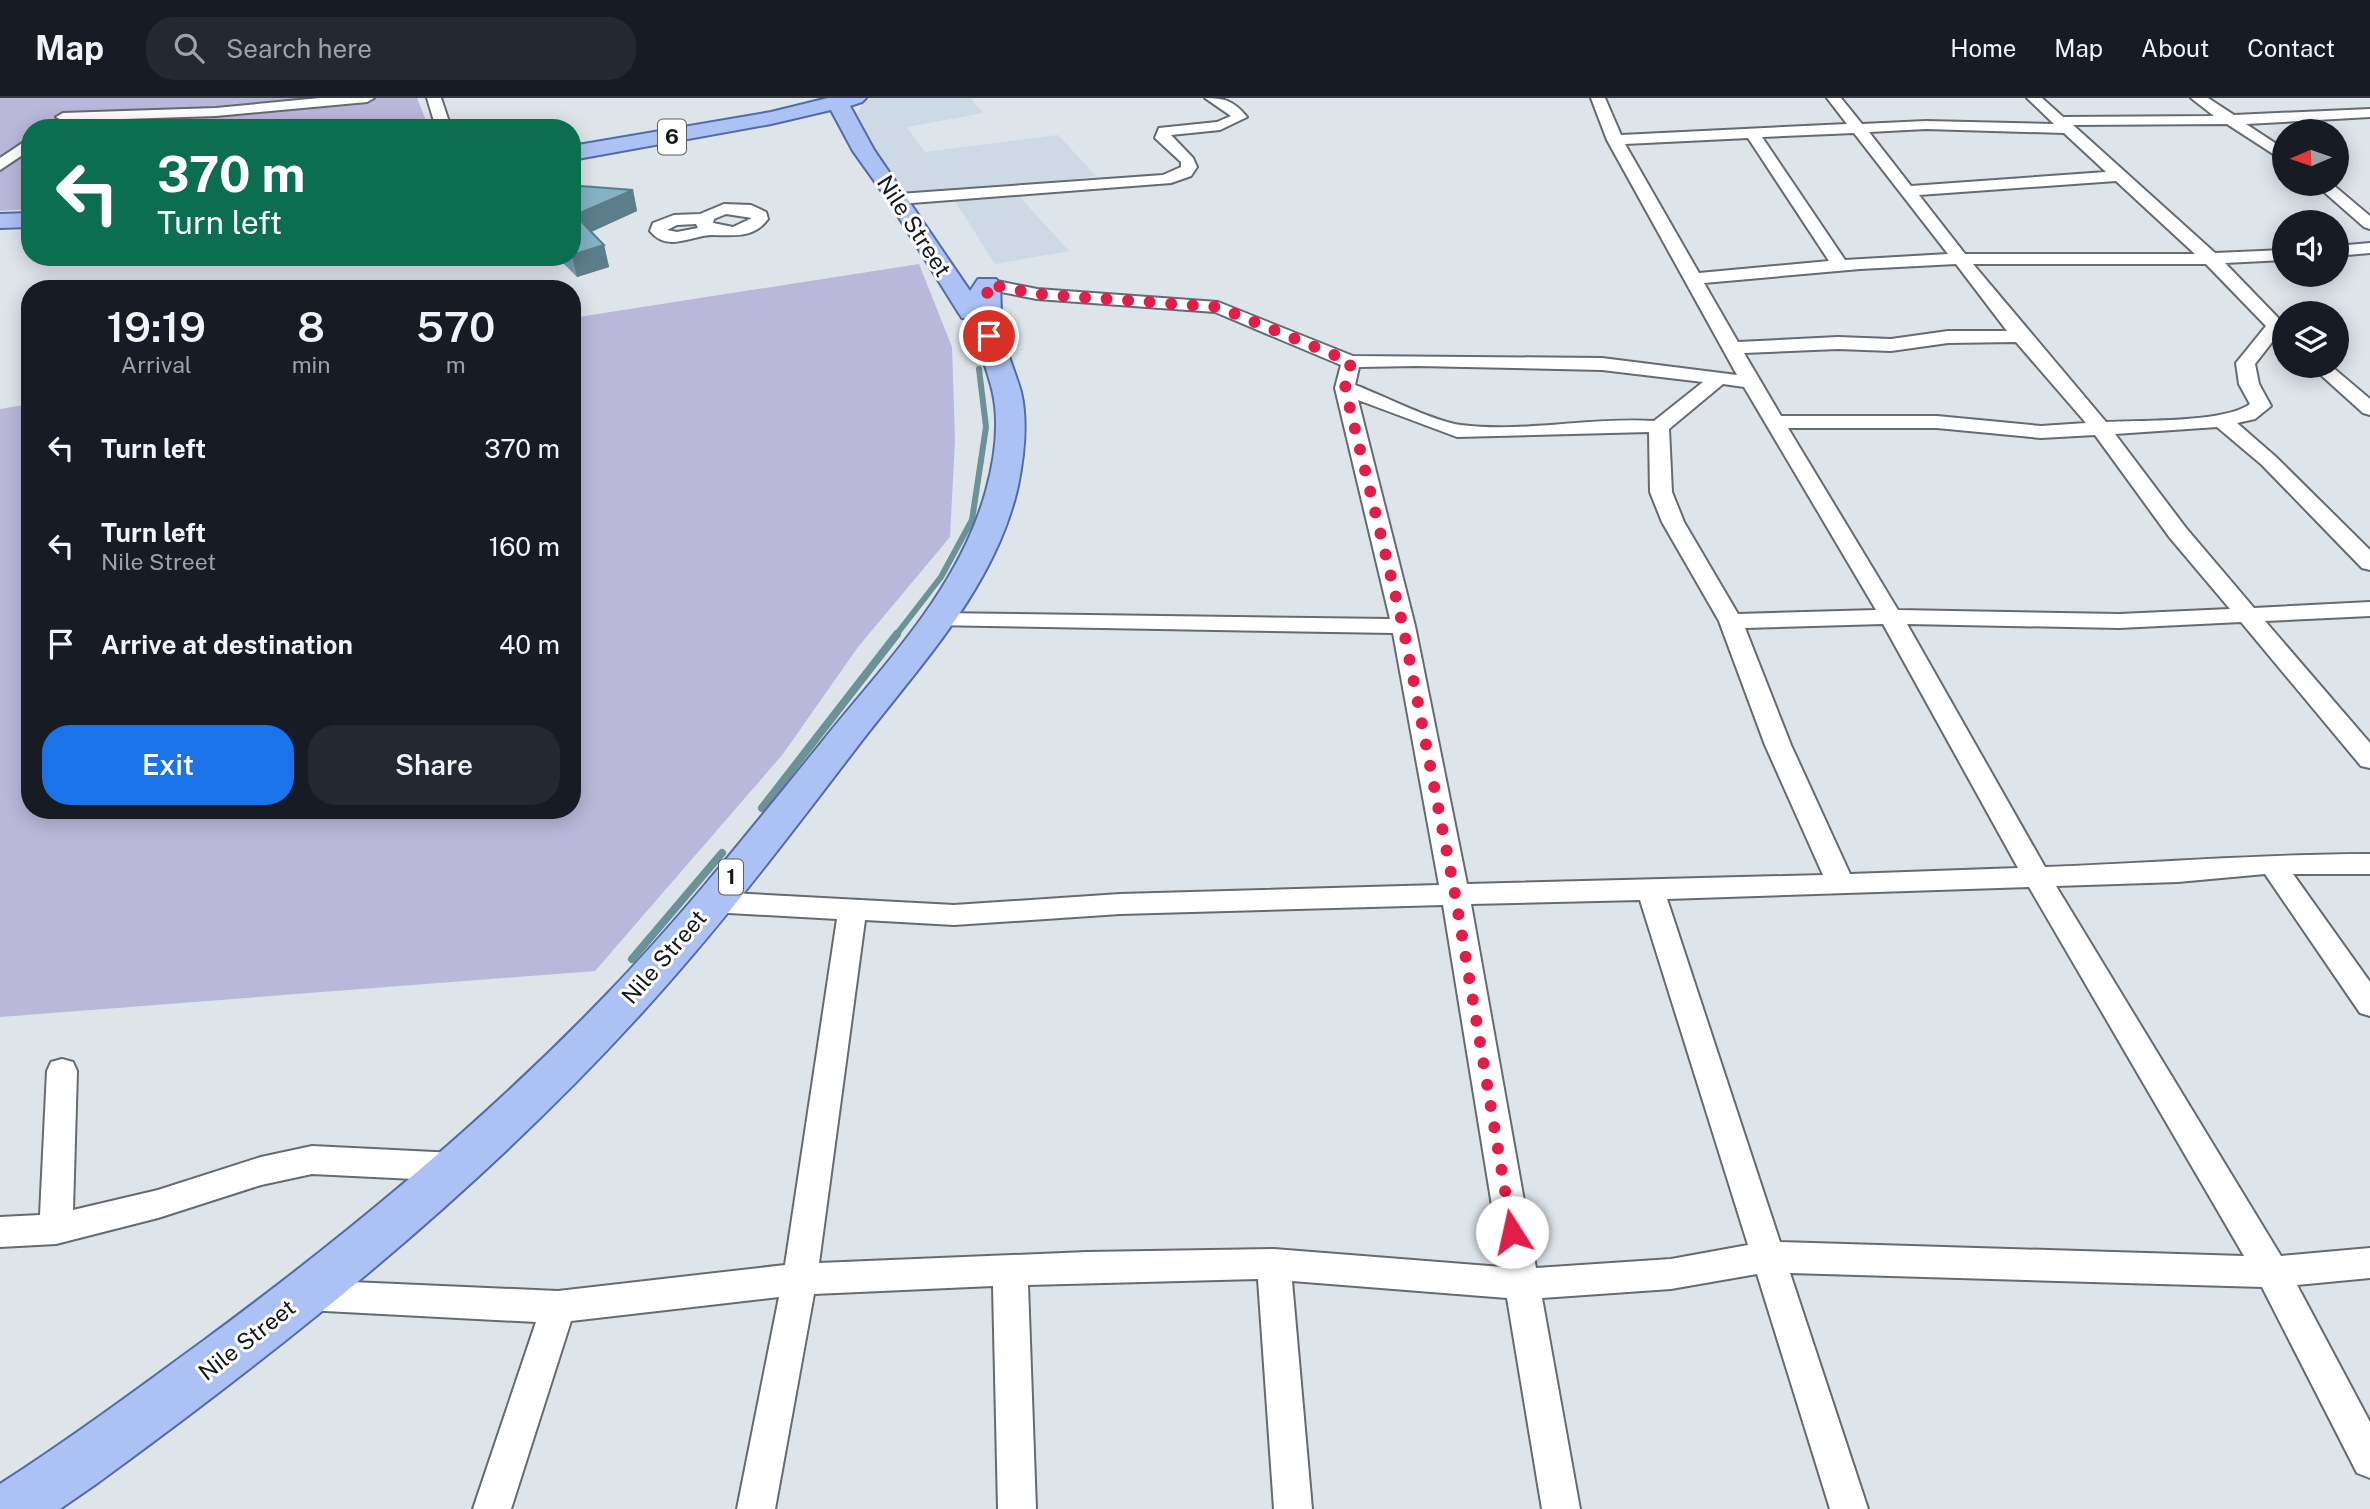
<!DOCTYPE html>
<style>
:root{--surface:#171b24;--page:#242831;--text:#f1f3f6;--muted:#9ea1a6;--line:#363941;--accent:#1a73e8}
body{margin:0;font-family:"Public Sans",sans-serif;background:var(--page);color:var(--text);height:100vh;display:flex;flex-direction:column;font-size:26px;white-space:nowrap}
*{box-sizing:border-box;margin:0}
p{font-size:23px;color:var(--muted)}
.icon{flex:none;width:38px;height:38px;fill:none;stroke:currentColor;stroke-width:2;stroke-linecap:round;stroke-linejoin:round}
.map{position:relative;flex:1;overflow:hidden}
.drawer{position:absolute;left:21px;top:182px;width:560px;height:539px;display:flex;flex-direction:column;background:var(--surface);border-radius:28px;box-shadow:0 4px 18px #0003}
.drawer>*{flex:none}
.top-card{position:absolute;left:21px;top:21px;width:560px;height:147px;border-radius:28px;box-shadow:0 4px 18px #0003;background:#0b6e4f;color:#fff;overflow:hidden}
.needle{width:46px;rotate:268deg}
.buttons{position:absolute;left:2272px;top:21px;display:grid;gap:14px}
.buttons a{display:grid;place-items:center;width:77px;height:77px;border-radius:50%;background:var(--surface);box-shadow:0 4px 18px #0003;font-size:35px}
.pin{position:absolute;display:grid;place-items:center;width:60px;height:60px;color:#fff;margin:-30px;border:4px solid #fff;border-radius:50%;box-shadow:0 2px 7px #0007}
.me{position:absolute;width:77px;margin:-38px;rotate:350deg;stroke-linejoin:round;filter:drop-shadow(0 0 5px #0008)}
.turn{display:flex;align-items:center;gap:24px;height:147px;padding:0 21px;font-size:32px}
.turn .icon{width:91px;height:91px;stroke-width:2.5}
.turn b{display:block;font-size:49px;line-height:60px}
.eta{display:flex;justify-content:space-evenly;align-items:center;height:119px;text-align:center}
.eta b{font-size:42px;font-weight:600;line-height:49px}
.primary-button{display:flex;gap:14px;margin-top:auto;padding:14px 21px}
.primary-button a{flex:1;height:80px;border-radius:28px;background:var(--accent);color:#fff;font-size:28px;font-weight:600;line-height:80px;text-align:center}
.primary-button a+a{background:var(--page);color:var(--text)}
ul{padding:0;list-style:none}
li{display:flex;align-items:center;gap:21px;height:98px;padding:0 21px}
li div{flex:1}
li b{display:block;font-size:26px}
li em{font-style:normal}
header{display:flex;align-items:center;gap:42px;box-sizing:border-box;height:98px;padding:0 35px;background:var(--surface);border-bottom:2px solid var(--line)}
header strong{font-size:33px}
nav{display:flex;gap:38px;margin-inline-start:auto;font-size:24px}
.search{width:490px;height:63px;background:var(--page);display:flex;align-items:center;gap:18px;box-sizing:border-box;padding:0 24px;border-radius:28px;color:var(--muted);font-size:26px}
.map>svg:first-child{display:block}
.built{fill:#cdd9e5}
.green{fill:#b9b8da}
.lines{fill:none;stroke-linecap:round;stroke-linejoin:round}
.stream-far1{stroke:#6b9296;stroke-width:6}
.stream{stroke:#6b9296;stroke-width:8}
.minor-casing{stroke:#656b70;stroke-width:4}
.primary-casing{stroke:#536ca4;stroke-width:4}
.minor{fill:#fff;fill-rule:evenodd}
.primary{fill:#acc2f5;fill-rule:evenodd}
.wall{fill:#729aa9}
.shaded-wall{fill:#5c7d8a}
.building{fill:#84b3c5;stroke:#5c7d8a;stroke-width:2}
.route{stroke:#e11d48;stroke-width:12;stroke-dasharray:0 21.6}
.labels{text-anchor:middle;stroke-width:6;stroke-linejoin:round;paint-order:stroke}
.shield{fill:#fff;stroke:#5b5d5f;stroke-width:2}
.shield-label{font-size:21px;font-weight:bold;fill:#15181a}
.street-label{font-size:23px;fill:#15181a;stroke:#fff}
</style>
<header>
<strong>Map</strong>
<div class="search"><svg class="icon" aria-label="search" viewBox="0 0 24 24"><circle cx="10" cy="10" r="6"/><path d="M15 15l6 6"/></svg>Search here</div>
<nav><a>Home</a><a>Map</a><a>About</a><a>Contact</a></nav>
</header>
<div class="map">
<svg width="2370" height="1411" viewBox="0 0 2370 1411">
<rect width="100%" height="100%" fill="#dde4ea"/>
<g class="built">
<path d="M871,0H970L983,15L907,29L925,54L1058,37L1096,78L908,102L862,35L855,19L863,5Z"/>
<path d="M1016,95L1069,153L995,166L954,101Z"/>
</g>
<g class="green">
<path d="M0,0H417L429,30H30V111L0,113Z"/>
<path d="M919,166L952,249L955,342L950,439L858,549L783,656L595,873L0,919V311L30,306V712H572V220Z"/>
</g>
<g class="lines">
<path class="stream-far1" d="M896,537L941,479L972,422L986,329L979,271"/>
<g class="stream">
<path d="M762,710L897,536"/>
<path d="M632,861L722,755"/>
</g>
<defs>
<g id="minor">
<path d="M320,0H374L367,4L216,18L63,23L56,19L63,15L216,10Z"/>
<path d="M427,0H441L451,30H436Z"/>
<path d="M1205,0C1225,0 1234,3 1247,19L1220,32L1171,37L1193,60L1197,69L1191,78L1171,85L899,106L891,101L899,96L1163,77L1181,69V64L1155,40L1159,30L1217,24L1231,18Z"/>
<path d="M1591,0H1605L1621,37L1847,26L1827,0H1841L1862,26L1926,23L2054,26L2027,0H2042L2063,19L2214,18L2191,0H2208L2234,17L2370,11V19L2246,26L2284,51V63L2227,26L2073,27L2215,155L2284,152V162L2225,165L2284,226V242L2276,239L2255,266L2259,286L2271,308L2255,321L2237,325L2276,359L2370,452V472L2362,470L2262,367L2217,329L2115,336L2186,430L2254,510L2370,504V518L2265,523L2370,645V670L2361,668L2241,524L2119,530L1907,526L2045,769C2154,765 2261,756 2370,756V776H2293L2370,884V918L2360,915L2265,776L2178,784L2056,788L2281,1158L2370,1150V1180L2297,1187L2370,1324V1380L2357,1375L2262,1189L1790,1175L1868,1411H1830L1757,1176L1671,1191L1542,1200L1580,1411H1542L1507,1200L1292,1183L1312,1411H1274L1258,1181L1028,1187L1036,1411H998L993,1188L814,1196L775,1411H737L779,1199L571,1223L511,1411H473L536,1224L306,1212L294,1208L289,1197L294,1186L306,1182L558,1193L785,1167L837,821L711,814L701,811L697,804L701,797L711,794L954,807L1120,796L1439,787L1393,535L929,527L925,522L929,517L937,515L1390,521L1335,290L1341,267L1215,214L1037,201L981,190L978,186L987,181L1037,191L1218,204L1353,258L1602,260L1737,277L1607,42ZM1926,31L2064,35L2106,74L1911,88L1869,34ZM1854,35L1948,156L1845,162L1762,39ZM1748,40L1829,163L1699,175L1625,46ZM2116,83L2195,156H1965L1919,97ZM1956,166L2007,233H1948L1891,241L1838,239L1738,244L1704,185L1860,171ZM1973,166H2206L2266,228L2236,265L2239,286L2250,306C2224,325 2141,322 2106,324ZM2016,244L2086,325L2041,328L1937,318H1781L1744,255L1838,251L1891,253L1948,245ZM1417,268L1602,272L1703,284L1654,323C1591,319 1524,335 1461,327C1435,324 1382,297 1355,287L1359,269ZM1723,286L1744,289L1876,512L1738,516L1684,424L1672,394L1669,331ZM1358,302L1457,339L1649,334L1650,394L1662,424L1719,523L1765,647L1823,777L1467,786L1415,528ZM1788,330H1937L2041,340L2095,337L2170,440L2230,511L2119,516L1898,512ZM1883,526L2018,770L1850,776L1791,647L1745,530ZM2029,789L2244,1158L1780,1144L1667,801ZM1640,802L1748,1147L1671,1161L1536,1170L1471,806ZM1443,807L1502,1169L1274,1151L1087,1154L819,1165L865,822L954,827L1120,816Z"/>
<path d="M30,40V52L0,72V60Z"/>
<path d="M2315,86H2332L2370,118V131L2364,129Z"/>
<path d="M724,106L751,107L766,114L768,121C753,141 734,137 713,137C691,137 668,155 650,133L653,125L674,117L700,116ZM726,116L752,120L733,129L713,125L714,121ZM696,126L698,130L677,134L667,132L677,127Z"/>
<path d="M2370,145V155L2336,158V148Z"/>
<path d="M2311,268H2331L2370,301V317L2363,315Z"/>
<path d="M62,961L73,964L77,973L73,1112L158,1092L261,1059L312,1048L455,1055L466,1059L471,1069L466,1079L455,1083L312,1076L261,1087L158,1120L56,1146L0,1149V1119L40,1117L47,973L51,964Z"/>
</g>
<g id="primary">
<path d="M828,0H866L862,4L850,8L874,52L970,193L978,181H996L1000,186C1001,204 1000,223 1004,241C1008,259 1016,276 1021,294C1028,324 1024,358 1018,388C995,490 919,568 857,649C787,741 716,834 638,919C477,1095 291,1244 99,1384L60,1411H0V1386C70,1341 136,1292 203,1243C347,1137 484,1024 608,895C684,816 752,730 821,645C884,566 958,493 986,393C995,361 1000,323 992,291C986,267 976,246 975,221L962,220L958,214L888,102L853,53L831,12L771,26L572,62V48L771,14Z"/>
<path d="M30,115V129L0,130V116Z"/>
</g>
</defs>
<use href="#minor" class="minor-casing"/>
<use href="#primary" class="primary-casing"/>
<use href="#minor" class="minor"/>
<use href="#primary" class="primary"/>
</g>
<path class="wall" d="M581,88L633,92L637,113L591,134L604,147L609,169L577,179L557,159H572Z"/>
<g class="shaded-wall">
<path d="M633,92L637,113L580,139L575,117Z"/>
<path d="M604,147L609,169L577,179L572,157Z"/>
</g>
<path class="building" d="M581,88L633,92L575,117L604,147L572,157V97Z"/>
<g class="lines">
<path class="route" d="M989,238L987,186L1037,196L1218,209L1351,264L1345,290L1403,528L1455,796L1512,1134"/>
</g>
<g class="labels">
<g class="shield">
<rect x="658" y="21.5" width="28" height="35" rx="5"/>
<rect x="719" y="761.5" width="24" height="35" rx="5"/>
</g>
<g class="shield-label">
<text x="672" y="46">6</text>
<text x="731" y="786">1</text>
</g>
<g class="street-label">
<text transform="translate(914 128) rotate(57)" y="8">Nile Street</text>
<text transform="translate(664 859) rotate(-49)" y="8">Nile Street</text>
<text transform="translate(247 1242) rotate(-38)" y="8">Nile Street</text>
</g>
</g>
</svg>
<div class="buttons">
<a><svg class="needle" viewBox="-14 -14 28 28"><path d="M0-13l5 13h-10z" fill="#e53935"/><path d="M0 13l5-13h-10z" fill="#9ea1a6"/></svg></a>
<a><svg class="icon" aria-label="sound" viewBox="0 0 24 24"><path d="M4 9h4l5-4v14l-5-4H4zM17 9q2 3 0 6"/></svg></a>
<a><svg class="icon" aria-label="layers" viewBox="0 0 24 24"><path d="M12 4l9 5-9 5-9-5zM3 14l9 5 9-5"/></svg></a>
</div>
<div class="pin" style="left:989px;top:238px;background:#d93025"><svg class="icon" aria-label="arrive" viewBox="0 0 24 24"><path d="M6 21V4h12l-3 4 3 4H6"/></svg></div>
<svg class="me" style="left:1512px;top:1134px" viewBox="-20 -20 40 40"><circle r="19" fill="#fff"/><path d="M0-13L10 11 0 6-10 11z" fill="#e11d48"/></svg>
<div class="top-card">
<div class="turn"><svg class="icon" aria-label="left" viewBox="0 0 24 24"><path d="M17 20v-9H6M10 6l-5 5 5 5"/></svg><div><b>370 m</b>Turn left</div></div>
</div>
<section class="drawer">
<div class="eta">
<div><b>19:19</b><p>Arrival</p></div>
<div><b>8</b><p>min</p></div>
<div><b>570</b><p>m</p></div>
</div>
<ul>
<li><svg class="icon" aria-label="left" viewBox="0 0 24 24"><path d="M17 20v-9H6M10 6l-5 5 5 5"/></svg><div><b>Turn left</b></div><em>370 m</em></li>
<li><svg class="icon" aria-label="left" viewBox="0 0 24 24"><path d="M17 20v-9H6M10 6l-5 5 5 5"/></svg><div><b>Turn left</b><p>Nile Street</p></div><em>160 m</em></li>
<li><svg class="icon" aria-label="arrive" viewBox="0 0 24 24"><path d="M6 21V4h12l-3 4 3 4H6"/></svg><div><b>Arrive at destination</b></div><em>40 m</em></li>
</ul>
<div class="primary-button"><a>Exit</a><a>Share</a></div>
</section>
</div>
